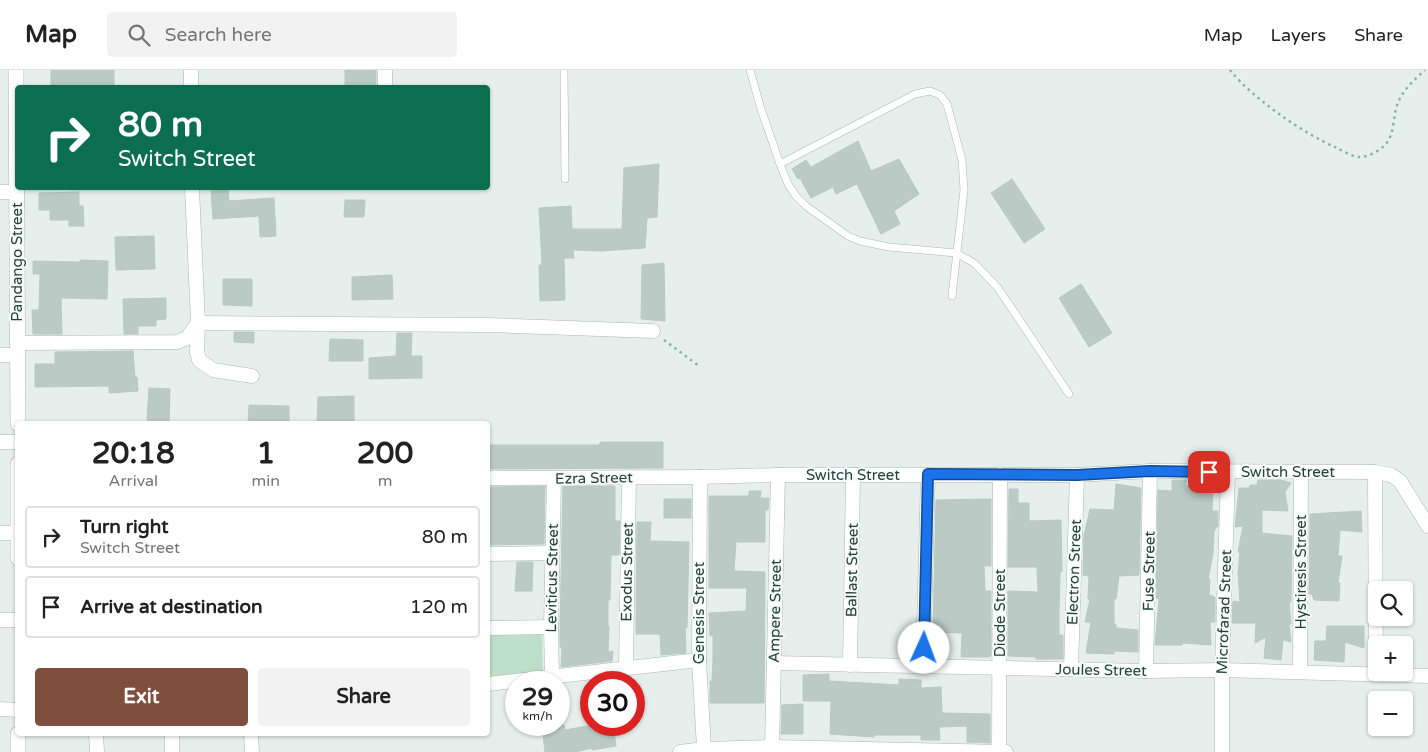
<!DOCTYPE html>
<meta charset="utf-8">
<style>
:root{--surface:#fff;--page:#f2f2f2;--text:#222;--muted:#767676;--line:#e0e0e0;--accent:#804e3d}
body{margin:0;font-family:"Varela Round",sans-serif;background:var(--page);color:var(--text);height:100vh;display:flex;flex-direction:column;font-size:19px;white-space:nowrap}
*{box-sizing:border-box;margin:0}
p{font-size:16px;color:var(--muted)}
.icon{flex:none;width:28px;height:28px;fill:none;stroke:currentColor;stroke-width:2;stroke-linecap:round;stroke-linejoin:round}
.map{position:relative;flex:1;overflow:hidden}
.drawer{position:absolute;left:15px;top:351px;width:475px;height:315px;display:flex;flex-direction:column;background:var(--surface);border-radius:5px;box-shadow:0 1px 4px #0004}
.drawer>*{flex:none}
.banner{position:absolute;left:15px;top:15px;width:475px;height:105px;border-radius:5px;box-shadow:0 1px 4px #0004;background:#0b6e4f;color:#fff;overflow:hidden}
.controls{position:absolute;left:1368px;top:511px;display:grid;gap:10px}
.controls a{display:grid;place-items:center;width:45px;height:45px;border-radius:5px;background:var(--surface);box-shadow:0 1px 4px #0004;font-size:25px}
.speed{position:absolute;left:505px;top:601px;display:flex;gap:10px;font-size:25px;font-weight:700;text-align:center}
.speed>*{display:grid;place-content:center;width:65px;height:65px;border-radius:50%;background:var(--surface);box-shadow:0 1px 4px #0004;line-height:1}
.speed small{font-size:12px;font-weight:400}
.speed .limit{border:8px solid #d22;background:#fff;color:#111}
.pin{position:absolute;display:grid;place-items:center;width:42px;height:42px;color:#fff;margin:-21px;border-radius:10px;box-shadow:0 2px 8px #0006}
.me{position:absolute;width:55px;margin:-28px;rotate:2deg;stroke-linejoin:round;filter:drop-shadow(0 0 4px #0008)}
.turn{display:flex;align-items:center;gap:18px;height:105px;padding:0 20px;font-size:22px}
.turn .icon{width:65px;height:65px;stroke-width:2.5}
.turn b{display:block;font-size:35px;line-height:42px}
.eta{display:flex;justify-content:space-evenly;align-items:center;height:85px;text-align:center}
.eta b{font-size:30px;font-weight:700;line-height:35px}
.action{display:flex;gap:10px;margin-top:auto;padding:10px 20px}
.action a{flex:1;height:58px;border-radius:5px;background:var(--accent);color:#fff;font-size:20px;font-weight:700;line-height:58px;text-align:center}
.action a+a{background:var(--page);color:var(--text)}
ul{padding:0;list-style:none}
li{display:flex;align-items:center;gap:15px;height:62px;margin:0 10px 8px;padding:0 10px;border:2px solid var(--line);border-radius:5px}
li div{flex:1}
li b{display:block;font-size:19px}
li em{font-style:normal}
header{display:flex;align-items:center;gap:30px;box-sizing:border-box;height:70px;padding:0 25px;background:var(--surface);border-bottom:1px solid var(--line)}
header strong{font-size:24px}
nav{display:flex;gap:28px;margin-inline-start:auto;font-size:18px}
.search{width:350px;height:45px;background:var(--page);display:flex;align-items:center;gap:12px;box-sizing:border-box;padding:0 18px;border-radius:5px;color:var(--muted);font-size:19px}
.map>svg:first-child{display:block}
.green{fill:#bfe0c8}
.building{fill:#bbcac4;stroke:#b8c9c2}
.lines{fill:none;stroke-linecap:round;stroke-linejoin:round}
.service-casing{stroke:#a8b8b2;stroke-width:8}
.minor-casing{stroke:#a8b8b2;stroke-width:15}
.tertiary-casing{stroke:#a8b8b2;stroke-width:16}
.path{stroke:#86b3a5;stroke-width:2.5;stroke-dasharray:2.5 4;stroke-linecap:butt}
.service{stroke:#fff;stroke-width:7}
.minor{stroke:#fff;stroke-width:14}
.tertiary{stroke:#fff;stroke-width:15}
.route-casing{stroke:#114b97;stroke-width:12}
.route{stroke:#1a73e8;stroke-width:9}
.labels{text-anchor:middle;stroke-width:4;stroke-linejoin:round;paint-order:stroke}
.street-label{font-size:15px;fill:#24423a;stroke:#f7fbf9}
</style>
<header>
<strong>Map</strong>
<div class="search"><svg class="icon" aria-label="search" viewBox="0 0 24 24"><circle cx="10" cy="10" r="6"/><path d="M15 15l6 6"/></svg>Search here</div>
<nav><a>Map</a><a>Layers</a><a>Share</a></nav>
</header>
<div class="map">
<svg width="1428" height="682" viewBox="0 0 1428 682">
<rect width="100%" height="100%" fill="#e6efeb"/>
<path class="green" d="M542,562L543,604L488,609V564Z"/>
<g class="building">
<rect x="51" y="0" width="63" height="18"/>
<rect x="345" y="0" width="31" height="18"/>
<path d="M858,71L871,101L899,89L919,124L894,141L900,154L881,164L857,114L836,124L833,117L811,128L800,108L798,109L792,99L806,90L811,97Z"/>
<path d="M659,94L657,147L647,148L645,178L601,181L573,180L574,188H564L565,230L540,231L539,195H542L539,138L571,136L572,159H622L624,98Z"/>
<path d="M1012,109L1045,159L1024,173L991,123Z"/>
<path d="M228,120L229,131L274,128L276,166L260,167L259,146L213,149L211,121Z"/>
<path d="M79,122V136H83L84,156H69V150H50V140H39V123Z"/>
<path d="M345,130H365L364,147H344Z"/>
<path d="M154,166L155,199L116,200L115,167Z"/>
<path d="M80,190L108,191L107,229L61,228L62,264H33L32,240H39L40,204H33V191L80,192Z"/>
<path d="M664,193L665,251L641,249L642,195Z"/>
<path d="M392,205L393,229L352,230V207Z"/>
<path d="M223,209H252V236L223,235Z"/>
<path d="M1081,214L1112,263L1089,277L1059,228Z"/>
<path d="M166,228V249L156,250V256H138V264H124L123,229Z"/>
<path d="M234,262H254V273L234,272Z"/>
<path d="M397,263H412L411,286H422V308L369,309V288L396,286Z"/>
<path d="M330,269L363,270V291H329Z"/>
<path d="M133,281L135,307H137L138,321L109,323V316L35,317V294H55V282Z"/>
<path d="M149,318L170,319L169,351L147,350Z"/>
<path d="M354,326V354H317L318,327Z"/>
<path d="M249,335L289,336V354H248Z"/>
<path d="M600,372H663V398L488,399V375H600Z"/>
<path d="M1172,410H1187L1185,415L1213,418L1212,441H1218V457H1216L1214,462L1213,483L1208,510L1210,509L1209,525L1215,527V552H1210L1211,575L1183,573L1182,575H1155L1159,529L1156,528L1158,420L1172,421Z"/>
<path d="M1258,410H1281L1291,413L1285,422L1288,441L1262,440V463L1292,466L1291,532H1289L1291,554H1289L1291,572L1283,570L1281,590L1264,588L1266,567L1255,573L1256,553H1232L1233,531L1240,532L1238,503L1240,482H1238L1243,456L1235,457L1239,418H1249L1250,415H1257Z"/>
<path d="M1116,414L1141,418L1139,505L1119,506L1116,529H1114V554H1116V558L1138,560V582L1114,581V584L1086,583L1091,552H1085L1090,529H1088L1089,506L1083,505L1084,465L1090,439L1114,440Z"/>
<path d="M545,416L544,474L488,475V417Z"/>
<path d="M563,416H615V451H620L619,485H611L610,530H608V556H609L608,582L613,581L612,591L561,597L562,577H560V557Z"/>
<path d="M1009,419H1018V433H1029V451L1061,450L1062,502L1060,501L1059,543V565H1063V589H1036V587L1008,586V521L1038,522L1037,497H1008Z"/>
<path d="M749,421H761L760,428H769L768,440H765V472H736L734,501L765,502L764,633H710V611H712L713,590V565L710,566L709,543L746,541L747,518H709V426H749Z"/>
<rect x="664" y="429" width="27" height="19"/>
<path d="M991,429V496H984L985,521H991V586L989,587H961L962,563L933,562L936,430Z"/>
<path d="M1361,441L1362,462L1340,460L1338,486H1342L1338,513H1340L1339,531L1314,530L1312,524H1309L1310,444Z"/>
<path d="M637,452H651L650,471L689,472L687,558H685L686,583L661,585L660,564H636Z"/>
<path d="M517,492H533L532,521H515Z"/>
<path d="M1327,556H1364V578L1345,572L1344,592L1314,590L1315,571H1326Z"/>
<path d="M829,604V611L899,615V609L921,610V618L941,617L942,643L990,644V673L967,672V656L939,657L940,670H921V665H874V667L830,664L831,631H803V605Z"/>
<path d="M803,634V664H781L782,635Z"/>
<path d="M542,655H564L565,660L593,655H613L616,676L592,680V678L575,682H545Z"/>
</g>
<g class="lines">
<defs>
<g id="service">
<path d="M564,0L565,109"/>
<path d="M750,0L761,39L780,94L788,114L796,126L806,136L848,166L860,171L889,177L956,183L974,193L998,218L1069,324"/>
<path d="M780,94L915,24L930,21L940,25L947,34L962,90L964,120L952,226"/>
</g>
<g id="minor">
<path d="M191,0V18"/>
<path d="M385,0V18"/>
<path d="M192,118L198,253L197,282L199,290L213,300L252,306"/>
<path d="M0,122H17"/>
<path d="M198,253L487,255L653,261"/>
<path d="M18,273L177,272L187,268L198,253"/>
<path d="M0,285H17"/>
<path d="M0,372H18"/>
<path d="M1375,402L1376,605"/>
<path d="M700,407L699,590L704,679"/>
<path d="M488,408L700,407L778,405H1077L1150,401L1375,402L1391,405L1400,411L1428,456"/>
<path d="M0,463H17"/>
<path d="M488,484L552,483"/>
<path d="M0,550H18"/>
<path d="M488,558L551,557"/>
<path d="M774,593L1146,601L1222,600L1428,606"/>
<path d="M850,595L853,405"/>
<path d="M626,597L629,407"/>
<path d="M923,597L928,405"/>
<path d="M1071,599L1077,405"/>
<path d="M1146,601L1150,401"/>
<path d="M1300,602L1301,402"/>
<path d="M552,607L551,557L554,408"/>
<path d="M488,614L699,590"/>
<path d="M0,639L18,640"/>
<path d="M96,664L97,682"/>
<path d="M172,664V682"/>
<path d="M251,664L252,682"/>
<path d="M772,677L778,405"/>
<path d="M680,682L704,679L772,677L1006,682"/>
<path d="M999,682L1000,404"/>
<path d="M1222,682V600L1228,402"/>
</g>
<g id="tertiary">
<path d="M16,0L18,354"/>
<path d="M18,394V488"/>
<path d="M18,682V664"/>
</g>
</defs>
<use href="#service" class="service-casing"/>
<use href="#minor" class="minor-casing"/>
<use href="#tertiary" class="tertiary-casing"/>
<g class="path">
<path d="M1230,0C1253,29 1303,63 1337,78C1343,81 1351,86 1358,87C1367,88 1379,81 1385,75C1394,65 1393,51 1396,39C1400,22 1413,11 1425,0"/>
<path d="M664,270L699,296"/>
</g>
<use href="#service" class="service"/>
<use href="#minor" class="minor"/>
<use href="#tertiary" class="tertiary"/>
</g>
<g class="lines">
<defs>
<path id="route" d="M924,578L928,404L1077,405L1150,401L1209,402"/>
</defs>
<use href="#route" class="route-casing"/>
<use href="#route" class="route"/>
</g>
<g class="labels">
<g class="street-label">
<text transform="translate(17 192) rotate(-90)" y="5">Pandango Street</text>
<text x="1288" y="407">Switch Street</text>
<text x="853" y="410">Switch Street</text>
<text transform="translate(594 408) rotate(-1)" y="5">Ezra Street</text>
<text transform="translate(852 500) rotate(-89)" y="5">Ballast Street</text>
<text transform="translate(1149 501) rotate(-89)" y="5">Fuse Street</text>
<text transform="translate(627 502) rotate(-89)" y="5">Exodus Street</text>
<text transform="translate(1074 502) rotate(-88)" y="5">Electron Street</text>
<text transform="translate(1301 502) rotate(-90)" y="5">Hystiresis Street</text>
<text transform="translate(552 508) rotate(-89)" y="5">Leviticus Street</text>
<text transform="translate(775 541) rotate(-89)" y="5">Ampere Street</text>
<text transform="translate(1224 542) rotate(-88)" y="5">Microfarad Street</text>
<text transform="translate(699 543) rotate(-90)" y="5">Genesis Street</text>
<text transform="translate(1000 543) rotate(-90)" y="5">Diode Street</text>
<text transform="translate(1101 600) rotate(1)" y="5">Joules Street</text>
</g>
</g>
</svg>
<div class="controls">
<a><svg class="icon" aria-label="search" viewBox="0 0 24 24"><circle cx="10" cy="10" r="6"/><path d="M15 15l6 6"/></svg></a>
<a>+</a>
<a>−</a>
</div>
<div class="speed"><div>29<small>km/h</small></div><div class="limit">30</div></div>
<div class="pin" style="left:1209px;top:402px;background:#d93025"><svg class="icon" aria-label="arrive" viewBox="0 0 24 24"><path d="M6 21V4h12l-3 4 3 4H6"/></svg></div>
<svg class="me" style="left:924px;top:578px" viewBox="-20 -20 40 40"><circle r="19" fill="#fff"/><path d="M0-13L10 11 0 6-10 11z" fill="#1a73e8"/></svg>
<div class="banner">
<div class="turn"><svg class="icon" aria-label="right" viewBox="0 0 24 24"><path d="M7 20v-9h11M14 6l5 5-5 5"/></svg><div><b>80 m</b>Switch Street</div></div>
</div>
<section class="drawer">
<div class="eta">
<div><b>20:18</b><p>Arrival</p></div>
<div><b>1</b><p>min</p></div>
<div><b>200</b><p>m</p></div>
</div>
<ul>
<li><svg class="icon" aria-label="right" viewBox="0 0 24 24"><path d="M7 20v-9h11M14 6l5 5-5 5"/></svg><div><b>Turn right</b><p>Switch Street</p></div><em>80 m</em></li>
<li><svg class="icon" aria-label="arrive" viewBox="0 0 24 24"><path d="M6 21V4h12l-3 4 3 4H6"/></svg><div><b>Arrive at destination</b></div><em>120 m</em></li>
</ul>
<div class="action"><a>Exit</a><a>Share</a></div>
</section>
</div>
